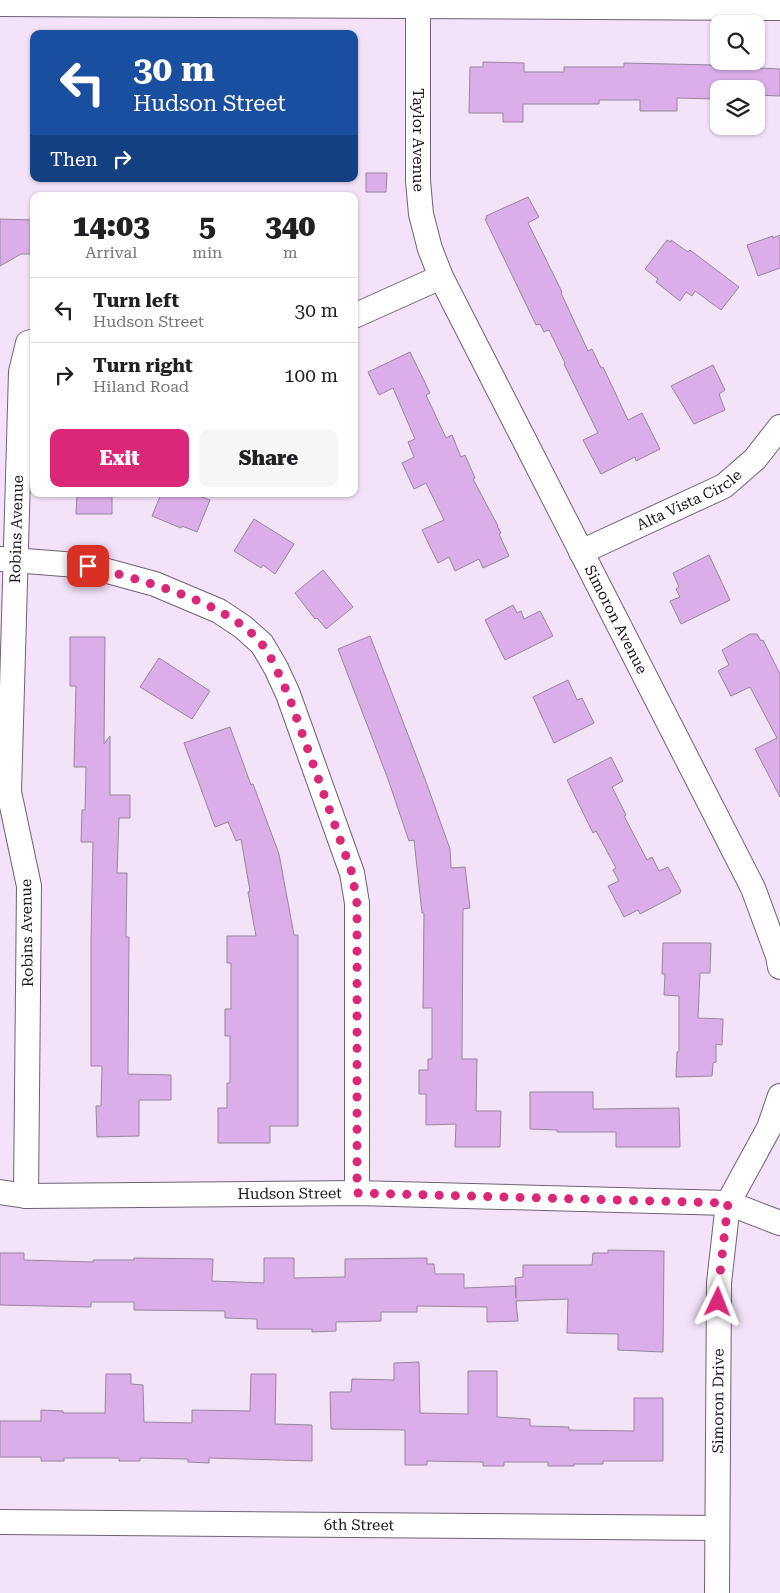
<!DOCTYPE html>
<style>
:root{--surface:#fff;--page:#f6f6f6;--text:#202124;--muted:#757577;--line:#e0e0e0;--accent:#db2777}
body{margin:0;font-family:"Roboto Serif",serif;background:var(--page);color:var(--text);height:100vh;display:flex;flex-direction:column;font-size:19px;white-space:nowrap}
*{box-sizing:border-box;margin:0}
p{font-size:16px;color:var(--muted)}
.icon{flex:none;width:28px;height:28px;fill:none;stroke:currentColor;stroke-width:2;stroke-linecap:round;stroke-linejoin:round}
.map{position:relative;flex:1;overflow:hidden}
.details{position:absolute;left:30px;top:192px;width:328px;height:305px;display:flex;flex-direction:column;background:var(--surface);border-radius:10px;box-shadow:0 1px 4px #0004}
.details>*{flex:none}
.top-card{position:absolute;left:30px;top:30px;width:328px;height:152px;border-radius:10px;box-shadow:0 1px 4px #0004;background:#1a4fa0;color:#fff;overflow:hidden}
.controls{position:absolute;left:710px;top:15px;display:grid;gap:10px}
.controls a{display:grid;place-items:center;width:55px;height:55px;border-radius:10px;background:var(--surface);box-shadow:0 1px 4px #0004;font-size:25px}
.pin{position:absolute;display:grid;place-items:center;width:42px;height:42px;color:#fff;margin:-21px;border-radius:10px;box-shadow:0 2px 8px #0006}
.me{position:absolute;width:55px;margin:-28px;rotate:2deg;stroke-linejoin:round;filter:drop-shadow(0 0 4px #0008)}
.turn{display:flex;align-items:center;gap:18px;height:105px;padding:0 20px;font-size:22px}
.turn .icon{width:65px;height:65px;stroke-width:2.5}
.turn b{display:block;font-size:35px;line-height:42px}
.then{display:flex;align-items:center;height:48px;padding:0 20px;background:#0003;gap:10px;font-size:19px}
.eta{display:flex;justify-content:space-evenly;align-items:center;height:85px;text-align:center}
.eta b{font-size:30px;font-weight:800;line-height:35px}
.action{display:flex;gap:10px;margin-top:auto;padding:10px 20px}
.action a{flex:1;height:58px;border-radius:10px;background:var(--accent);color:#fff;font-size:20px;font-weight:800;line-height:58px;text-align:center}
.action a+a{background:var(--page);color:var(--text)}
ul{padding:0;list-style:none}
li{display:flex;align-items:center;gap:15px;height:65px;padding:0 20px;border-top:1px solid var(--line)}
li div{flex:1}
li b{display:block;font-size:19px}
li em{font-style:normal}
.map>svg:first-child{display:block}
.building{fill:#dbaeea;stroke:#96869b}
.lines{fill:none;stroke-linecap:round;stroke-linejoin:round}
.minor-casing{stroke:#706275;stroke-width:26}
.minor{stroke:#fff;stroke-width:24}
.route{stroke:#db2777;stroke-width:9;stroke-dasharray:0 16.2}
.labels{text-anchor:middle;stroke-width:4;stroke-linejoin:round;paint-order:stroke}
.street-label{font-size:15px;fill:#1b151d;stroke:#fff}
</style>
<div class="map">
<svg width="780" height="1593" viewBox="0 0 780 1593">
<rect width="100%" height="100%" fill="#f3e2f8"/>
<g class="building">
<path d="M483,62L524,63V72H564V67H624V63L759,66V68L780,69V96L756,95V89H719V99L677,98V111H640V100H599V104H523V122H503V113H469L470,67H483Z"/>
<path d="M366,173H387L386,192H366Z"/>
<path d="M528,197L539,217L528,223L562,292L561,293L588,351L592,349L601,368L603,367L628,420L642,413L660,449L636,461L635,457L601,474L583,440L598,433L564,364L565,363L549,330L544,332L540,324L536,325L485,219L487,218L486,216Z"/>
<path d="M0,219L34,220V254H21L0,266Z"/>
<path d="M780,235V268L758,276L747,245L773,236V238Z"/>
<path d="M667,240L671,242V240L688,252L690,250L739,287L721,310L695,291L692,296L686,292L680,301L656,282L658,279L645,269Z"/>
<path d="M410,352L430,393L426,395L446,438L452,435L461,457L465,455L475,478L473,479L498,526H497L501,533L499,534L509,556L483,568L479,559L455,571L449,557L438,563L422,530L444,520L426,483L414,489L402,463L414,457L408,442L415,439L393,388L379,395L368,372Z"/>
<path d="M713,365L725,390L719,394L725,410L694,424L671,386Z"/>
<path d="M77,494H112V514H76Z"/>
<path d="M161,494H194L210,500L197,532L182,526L181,528L152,516Z"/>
<path d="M254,519L294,544L275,574L263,565L261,568L234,551Z"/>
<path d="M709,555L730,600L681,624L670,601L680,597L676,589L679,587L673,573Z"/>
<path d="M323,570L353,607L326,629L317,618L315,619L295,593Z"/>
<path d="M513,605L517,613L521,611L524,619L540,611L553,636L505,660L485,620Z"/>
<path d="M750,634H757L761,641L763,640L780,674V797L755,749L777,738L750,687L731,696L718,671L729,665L722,650Z"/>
<path d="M370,636L425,779L450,849L451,868L465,867L470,908L463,909L462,1059H477L476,1111H501L500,1147H455L456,1124L426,1125V1094H419V1070H428V1059H432V1008H423L424,913H422L414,840L409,841L388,779L338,649Z"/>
<path d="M70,637H105L104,744L110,736V795H130V818H119L117,873H127L126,937H129L128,1074L171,1075V1100H139V1136L97,1137L96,1106H101L102,1066H91V937L93,842H81L82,810H85L86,767H74L76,686H70Z"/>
<path d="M159,658L210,691L192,719L140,687Z"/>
<path d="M568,680L577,700L582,698L594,723L554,743L533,697Z"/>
<path d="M230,727L251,785L253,784L279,854L294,935H298V1126H270V1143H218V1108H227V1083H230V1036H225V1009H231V963H227V936H256L248,892L250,891L241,839L236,841L228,822L215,827L184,743Z"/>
<path d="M611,757L623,781L612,787L626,815L624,816L647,860L652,857L659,871L668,867L681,891L680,893L640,914L638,910L624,917L608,886L619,881L613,870L616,868L596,831L593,833L567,780Z"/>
<path d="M663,943H711L710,973H700L698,1018L723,1019L722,1045L716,1044V1062L713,1063L712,1076L676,1077L677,1052L679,1051V996L664,995L665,974H662Z"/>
<path d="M530,1092H593V1109L679,1108L680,1147H616V1132H557V1130L530,1129Z"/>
<path d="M608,1250L664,1251L663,1352L618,1350V1334L567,1333L568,1299L516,1301L518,1321L487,1322V1307L417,1306V1312H381V1321L336,1322V1331L312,1332V1329H257V1319L225,1318V1311L134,1310V1302H91V1307L0,1305V1253H24V1260L93,1262V1260H134V1258L213,1259L212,1281L264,1283V1258H294V1278L345,1277V1259L427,1258V1264H434L435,1274H464V1288L516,1286V1298L515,1278L523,1277V1265H592L593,1253H608Z"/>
<path d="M419,1362L420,1413L468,1414V1371H497V1417L530,1419V1426L569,1427V1430L634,1431V1398H663V1461H603V1464H574V1466H548V1462H504V1466H483V1462L427,1461V1465H405V1430L331,1429L330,1392H351L352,1379L394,1380V1363Z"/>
<path d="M106,1374H131V1384L143,1385L144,1422L192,1423V1410L250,1411L251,1374H276L275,1424L312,1425V1461L209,1458V1463L188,1462V1459L140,1458V1461H119V1458H64V1461H41V1457H0V1421H41V1410L63,1411V1413H105Z"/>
</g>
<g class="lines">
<defs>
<g id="minor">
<path id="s1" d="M418,0V181L421,214L430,249L441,277L753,888L778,956L780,967"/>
<path d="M0,4L780,8"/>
<path d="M354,316L441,277"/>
<path id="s2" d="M581,552L724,486L755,459L780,427"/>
<path d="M0,559L89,566L155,584L219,611L243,627L262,644L276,668L288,694L352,873L357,903V1193"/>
<path id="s3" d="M0,1192L26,1196L357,1193L728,1203L780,1223"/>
<path id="s4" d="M26,1196L29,886L9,792L21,372L28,343L34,341"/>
<path id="s5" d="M0,1522L717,1528"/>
<path id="s6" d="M717,1593L719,1283L728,1203L769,1128L780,1096"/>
</g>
</defs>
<use href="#minor" class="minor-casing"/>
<use href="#minor" class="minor"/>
</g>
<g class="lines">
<path class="route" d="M88,566C140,580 226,601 261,643C273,658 280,678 288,694L352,873L357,904V1193L728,1203L719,1283L718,1302"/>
</g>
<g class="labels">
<g class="street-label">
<text dy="5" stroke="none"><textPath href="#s1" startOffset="140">Taylor Avenue</textPath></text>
<text dy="5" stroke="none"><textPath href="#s2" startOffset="120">Alta Vista Circle</textPath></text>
<text dy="5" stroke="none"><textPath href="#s4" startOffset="669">Robins Avenue</textPath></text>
<text dy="5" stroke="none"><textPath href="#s1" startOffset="665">Simoron Avenue</textPath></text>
<text transform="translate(27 933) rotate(-91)" y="5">Robins Avenue</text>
<text dy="5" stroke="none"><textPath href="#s3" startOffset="290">Hudson Street</textPath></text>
<text dy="5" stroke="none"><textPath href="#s6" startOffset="192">Simoron Drive</textPath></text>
<text dy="5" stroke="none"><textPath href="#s5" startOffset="359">6th Street</textPath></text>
</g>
</g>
</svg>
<div class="controls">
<a><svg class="icon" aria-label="search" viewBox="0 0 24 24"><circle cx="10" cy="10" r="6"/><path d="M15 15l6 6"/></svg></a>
<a><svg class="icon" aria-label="layers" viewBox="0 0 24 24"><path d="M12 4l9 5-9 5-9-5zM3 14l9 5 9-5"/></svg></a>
</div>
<div class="pin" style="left:88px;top:566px;background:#d93025"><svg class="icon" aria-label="arrive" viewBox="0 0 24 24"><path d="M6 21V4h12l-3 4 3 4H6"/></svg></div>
<svg class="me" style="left:718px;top:1302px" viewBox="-20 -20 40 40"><path d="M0-17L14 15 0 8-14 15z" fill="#db2777" stroke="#fff" stroke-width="4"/></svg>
<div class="top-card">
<div class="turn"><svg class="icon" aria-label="left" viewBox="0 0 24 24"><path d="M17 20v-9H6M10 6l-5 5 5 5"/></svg><div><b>30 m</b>Hudson Street</div></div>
<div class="then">Then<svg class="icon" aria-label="right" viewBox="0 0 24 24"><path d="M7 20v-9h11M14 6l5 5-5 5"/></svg></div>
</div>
<section class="details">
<div class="eta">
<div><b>14:03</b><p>Arrival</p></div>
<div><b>5</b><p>min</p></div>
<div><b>340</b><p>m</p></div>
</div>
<ul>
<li><svg class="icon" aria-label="left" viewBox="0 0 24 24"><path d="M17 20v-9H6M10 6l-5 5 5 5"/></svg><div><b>Turn left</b><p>Hudson Street</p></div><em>30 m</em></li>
<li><svg class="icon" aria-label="right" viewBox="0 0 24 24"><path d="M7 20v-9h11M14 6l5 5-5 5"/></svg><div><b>Turn right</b><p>Hiland Road</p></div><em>100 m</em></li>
</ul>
<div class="action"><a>Exit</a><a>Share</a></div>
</section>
</div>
